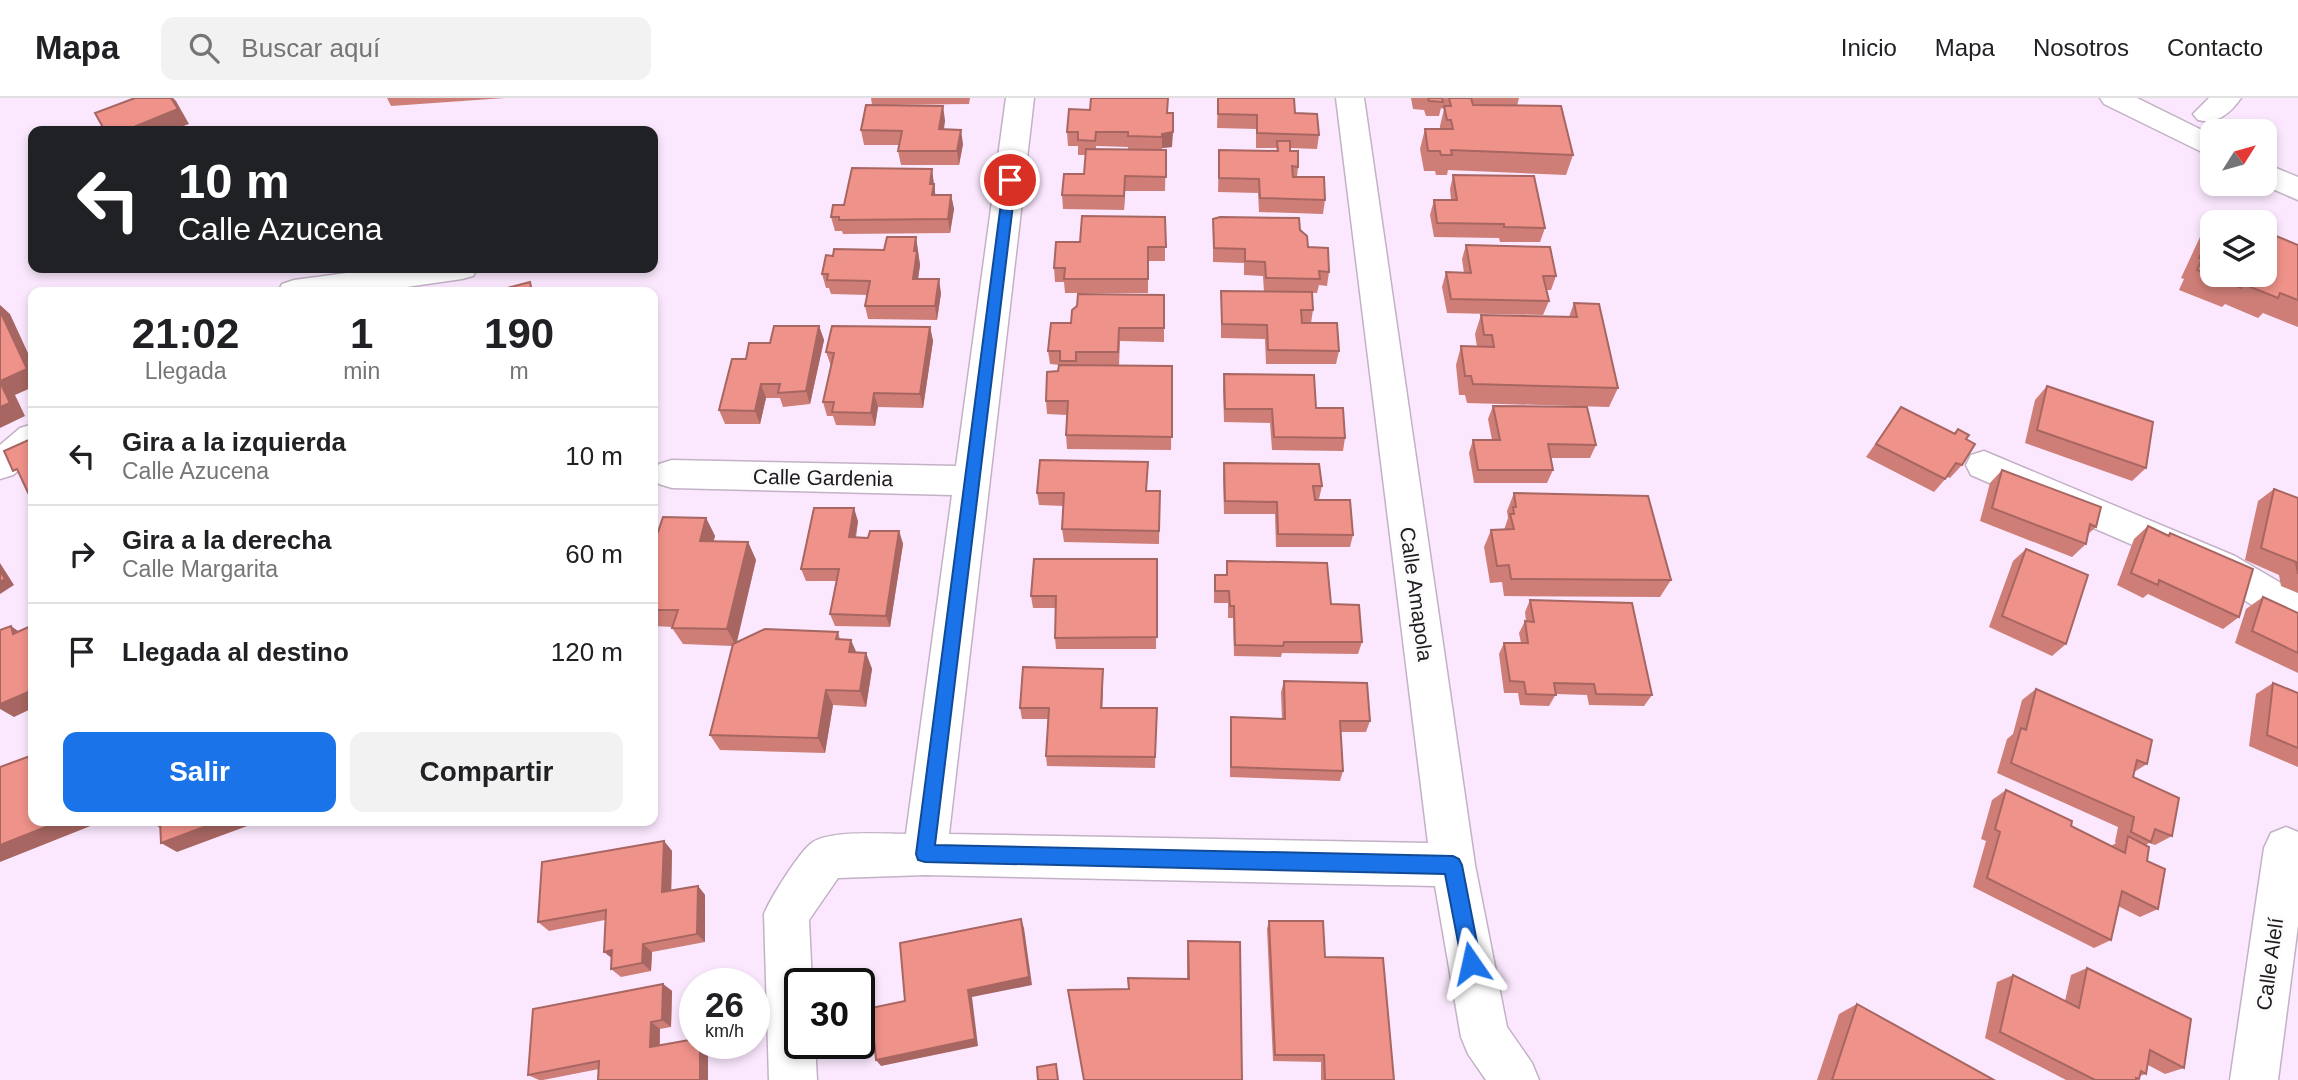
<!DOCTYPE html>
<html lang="es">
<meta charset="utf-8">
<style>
:root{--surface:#fff;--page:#f2f2f2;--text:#202124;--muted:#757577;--line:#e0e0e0;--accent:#1a73e8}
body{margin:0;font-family:Helvetica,sans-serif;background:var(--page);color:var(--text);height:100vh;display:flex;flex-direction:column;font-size:26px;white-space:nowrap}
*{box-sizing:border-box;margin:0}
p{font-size:23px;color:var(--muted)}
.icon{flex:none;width:38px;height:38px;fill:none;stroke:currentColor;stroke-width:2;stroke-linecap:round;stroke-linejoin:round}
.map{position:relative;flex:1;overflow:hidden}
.side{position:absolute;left:28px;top:189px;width:630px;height:539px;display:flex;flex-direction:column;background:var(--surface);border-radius:14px;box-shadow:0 4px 10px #0003}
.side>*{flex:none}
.top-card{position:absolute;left:28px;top:28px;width:630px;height:147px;border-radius:14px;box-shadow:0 4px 10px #0003;background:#202124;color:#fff;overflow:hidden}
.needle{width:46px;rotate:53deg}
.controls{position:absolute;left:2200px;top:21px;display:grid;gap:14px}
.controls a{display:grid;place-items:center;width:77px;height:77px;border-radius:14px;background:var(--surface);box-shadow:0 4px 10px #0003;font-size:35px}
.speed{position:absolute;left:679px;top:870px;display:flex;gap:14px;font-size:35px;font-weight:700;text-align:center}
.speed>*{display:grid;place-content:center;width:91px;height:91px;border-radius:50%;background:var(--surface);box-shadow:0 4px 10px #0003;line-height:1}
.speed small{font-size:18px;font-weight:400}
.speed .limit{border:4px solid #111;border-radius:10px;background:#fff;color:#111}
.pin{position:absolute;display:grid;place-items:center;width:60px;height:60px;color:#fff;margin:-30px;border:4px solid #fff;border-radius:50%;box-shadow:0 2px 7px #0007}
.me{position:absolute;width:77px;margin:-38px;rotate:349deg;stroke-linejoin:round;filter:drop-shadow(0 0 5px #0008)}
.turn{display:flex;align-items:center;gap:24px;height:147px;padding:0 35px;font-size:32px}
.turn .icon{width:91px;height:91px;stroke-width:2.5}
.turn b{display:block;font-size:49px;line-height:60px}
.eta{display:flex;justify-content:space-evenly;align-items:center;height:119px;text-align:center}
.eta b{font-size:42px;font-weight:800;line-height:49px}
.primary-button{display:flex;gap:14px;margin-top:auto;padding:14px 35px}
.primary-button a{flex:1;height:80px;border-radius:14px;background:var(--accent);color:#fff;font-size:28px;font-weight:800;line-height:80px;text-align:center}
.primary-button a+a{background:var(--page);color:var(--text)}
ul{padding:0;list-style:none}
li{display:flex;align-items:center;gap:21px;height:98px;padding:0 35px;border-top:2px solid var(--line)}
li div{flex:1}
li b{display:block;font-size:26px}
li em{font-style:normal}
header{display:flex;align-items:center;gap:42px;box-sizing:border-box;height:98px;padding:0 35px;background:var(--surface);border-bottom:2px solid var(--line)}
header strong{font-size:33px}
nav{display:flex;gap:38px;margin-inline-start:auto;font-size:24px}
.search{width:490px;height:63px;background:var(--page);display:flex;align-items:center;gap:18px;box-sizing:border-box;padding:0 24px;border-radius:14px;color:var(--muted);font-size:26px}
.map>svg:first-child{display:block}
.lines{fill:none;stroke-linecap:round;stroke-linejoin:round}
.minor-casing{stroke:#c3b1c6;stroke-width:3}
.minor{fill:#fff;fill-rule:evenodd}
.wall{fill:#ce7e77;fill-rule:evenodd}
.shaded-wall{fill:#a76661}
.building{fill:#ef928a;stroke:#a76661;stroke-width:2}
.route{fill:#1a73e8;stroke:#114b97;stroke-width:2}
.labels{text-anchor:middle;stroke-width:7;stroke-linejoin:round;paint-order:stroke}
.street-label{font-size:21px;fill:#201a21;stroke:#fcfcfc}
</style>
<header>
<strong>Mapa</strong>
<div class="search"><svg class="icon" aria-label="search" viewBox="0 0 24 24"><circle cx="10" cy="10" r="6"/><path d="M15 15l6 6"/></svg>Buscar aquí</div>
<nav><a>Inicio</a><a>Mapa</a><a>Nosotros</a><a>Contacto</a></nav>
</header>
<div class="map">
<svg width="2298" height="982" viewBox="0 0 2298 982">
<rect width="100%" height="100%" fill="#fbe8fe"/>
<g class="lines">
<defs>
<g id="minor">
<path d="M1006,0H1034L949,736L1428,745L1336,0H1364L1475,767L1507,929L1532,965L1539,982H1486L1468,956L1461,939L1435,788L925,777L838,780L809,822L812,886H800V945H815L817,982H769L764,816C770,801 800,752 813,744C832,732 883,736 906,736L952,397L672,390L659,386L654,376L659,366L672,362L956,368Z"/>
<path d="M2100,0H2137L2212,37V59L2104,6Z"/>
<path d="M2209,0H2241C2231,15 2216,27 2198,22L2193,16Z"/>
<path d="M2264,65L2298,79V102L2261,86H2264Z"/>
<path d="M384,170H478L473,178L462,181L372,194H278L282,186L294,182Z"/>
<path d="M33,326V360L13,377L0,381V347L20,330Z"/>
<path d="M1984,353L2235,458L2298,495V532L2284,527L2209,480L1971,377L1966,367L1971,357Z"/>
<path d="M2286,729L2298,734V827L2278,982H2230L2264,750L2271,735Z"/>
</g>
</defs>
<use href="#minor" class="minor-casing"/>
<use href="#minor" class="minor"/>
</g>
<g class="wall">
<path d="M387,0H505L391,8Z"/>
<path d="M871,0H970L969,6L882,7L945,22L944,32L963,46L959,67H901L898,53L899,47H864L861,32L872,7Z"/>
<path d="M1218,0L1295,15L1319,37L1317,51L1290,50V53L1298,69L1297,79L1325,102L1323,116L1259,114L1258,95L1218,94L1219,52L1276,53L1277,50H1256V31L1217,30Z"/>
<path d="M1411,0H1519L1517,8L1573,57L1566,77L1448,72L1447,77H1436L1435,73H1424L1420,51L1425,31H1440V28L1444,11L1441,10L1439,18H1426L1424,12L1413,11Z"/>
<path d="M1168,15L1172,49L1162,50V52H1166L1165,93H1125L1124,112L1063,111L1062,97L1084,76L1086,57H1078V48H1068L1067,34ZM1096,48L1128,49V52L1096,51Z"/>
<path d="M1453,77L1545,130L1540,144H1500L1499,140L1434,139L1430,117L1434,102H1451L1450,91Z"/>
<path d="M935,85V97H951L954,111L950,135L843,136L842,133H835L831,119L844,107Z"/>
<path d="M1165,119V163H1148V195H1065L1064,184H1055L1054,170L1080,144Z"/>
<path d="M1213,121L1300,132L1308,149L1329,174L1327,188L1319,187L1317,195H1312L1313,212L1311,225L1339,253L1336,266H1266L1265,241L1221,240V193L1264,194L1263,178L1244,177V165L1213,164Z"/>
<path d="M2212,126V177L2298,147V229L2263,215L2258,220L2225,206L2222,209L2179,192L2184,181L2181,180L2200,139Z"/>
<path d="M916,139L920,167L918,181L941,195L937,222L868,221L865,208L867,197L831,196L829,190H826L822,176L833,158L884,152Z"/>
<path d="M1466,147L1556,178L1551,192H1546L1549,203L1543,217L1447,215L1442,189L1446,174L1464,175L1462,161Z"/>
<path d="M1164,197V244L1120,243L1119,267L1172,268L1171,352L1067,351L1066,337L1067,317L1047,316L1046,303L1060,267L1050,266L1048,253L1071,225Z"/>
<path d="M1574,205L1618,290L1609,309L1467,305L1465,297H1459L1456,267L1461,248L1477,249L1475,236L1481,217L1569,219Z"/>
<path d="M819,228L824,242L810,306L783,309L780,300H766L760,326H725L719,312L746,261L770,245Z"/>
<path d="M930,229L933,243L923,310L878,309L875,328L836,327L833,318H827L823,304L831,268L826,254Z"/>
<path d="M1224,276L1316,310L1345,340L1343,353L1272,352L1270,325L1224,324L1223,290Z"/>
<path d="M2047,288L2146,370L2132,383L2025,345L2035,302Z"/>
<path d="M1493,308L1596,347L1590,360H1551L1553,372L1547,385H1474L1469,355L1473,342H1492L1488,321Z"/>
<path d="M1901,309L1954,335L1958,331L1966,341L1962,367L1950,380L1947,379L1934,394L1866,359Z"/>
<path d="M1224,365L1322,388L1319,401H1315V402L1353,437L1350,449H1276L1275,416H1224L1223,378Z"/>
<path d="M2002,372L2096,429L2087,437L2086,446L2072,459L1980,423L1990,385Z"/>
<path d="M2274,391L2298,400V495L2281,488L2279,477L2245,462L2258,403Z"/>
<path d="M1147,393H1160L1159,446L1064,444L1062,431L1064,408L1039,407L1037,395Z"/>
<path d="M1514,395L1671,482L1660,499L1504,498L1502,484L1490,485L1484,449L1491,432H1504L1508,420L1507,413Z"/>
<path d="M706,420L715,438L713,444H748L756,462L736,545L838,534L840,541L856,555H866L872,571L866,609L833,607L825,655L720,652L710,637L732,548L683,546L672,530L673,529L653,528V434H658Z"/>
<path d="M858,423L856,440H868L899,433L903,446L890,529L835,528L830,516L837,483H806L801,471Z"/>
<path d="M2148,428L2167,437L2170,435L2239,519L2223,531L2148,496L2143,500L2117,487L2134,441Z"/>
<path d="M2026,451L2066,546L2052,558L1989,529L2013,463Z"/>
<path d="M1157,461L1156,551H1056L1055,540L1056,510H1033L1031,498Z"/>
<path d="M1227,463L1331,506L1362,544L1358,556L1282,555L1281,559L1234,558L1233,520H1228V505H1214V489L1215,477H1226Z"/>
<path d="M2263,499L2298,515V575L2235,545L2246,511Z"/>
<path d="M1530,502L1652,597L1644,608L1589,607L1587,597L1556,596L1549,608L1520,607L1518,595H1504L1499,556L1504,545H1521L1519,535L1525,523H1526L1525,514Z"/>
<path d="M1103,571L1102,610H1157L1155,670L1047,668L1046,658L1048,621H1022L1020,610Z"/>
<path d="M1284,583L1370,623L1366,634H1341L1343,673L1340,683L1230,679V630L1231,619L1282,621L1281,594Z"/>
<path d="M2273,585L2298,595V669L2249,648L2256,596Z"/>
<path d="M2036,591L2147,666L2134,674L2133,679L2172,738L2155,747L2149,745L2146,747L2147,763L2158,811L2140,819L2118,808L2111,842L2094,850L1973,789L1986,743L1981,741L1992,702L2006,692L2071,728L2111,748L2116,745L2115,744L2118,729L1997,675L2007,641L2013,636L2022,602Z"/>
<path d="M664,743L672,753L671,793L698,788L705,797V844L652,854L651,873L621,879L611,871L612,861L605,822L549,833L538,824Z"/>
<path d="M1269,823L1325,859L1394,982H1321V964L1273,963L1267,831Z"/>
<path d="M1188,843L1242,982L1128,891V880L1187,881V854Z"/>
<path d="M2087,870L2184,970L2165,976L2148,967L2146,976L2139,978V981L2136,982H2066L1985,940L1997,884L2013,877L2065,903L2071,877Z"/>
<path d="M663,886L672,893L671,929L660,931V947H708L599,971L543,982H539L528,977Z"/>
<path d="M1857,906L1994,982H1817L1839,916Z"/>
</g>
<g class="shaded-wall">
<path d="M171,0H173L176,3L189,26L170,33H134L136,28Z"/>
<path d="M943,8L945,22L941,46L939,31Z"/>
<path d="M961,32L963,46L959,67L957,53Z"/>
<path d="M1173,34L1172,49L1162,50V36Z"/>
<path d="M932,71L936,101L934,111L930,86Z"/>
<path d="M1125,78V93L1124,112V98Z"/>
<path d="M951,97L954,111L950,135L948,121Z"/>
<path d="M916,139L920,167L916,195L913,181L914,153Z"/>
<path d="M939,181L941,195L937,222L935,208Z"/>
<path d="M0,207L10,216L33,266V289L15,297L25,318L0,330Z"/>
<path d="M819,228L824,242L810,306L806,293Z"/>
<path d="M930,229L933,243L923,310L920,296Z"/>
<path d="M761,286L766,300L760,326L755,313Z"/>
<path d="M874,295L878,309L875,328L871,315Z"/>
<path d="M854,410L858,423L853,452L849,439Z"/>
<path d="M706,420L715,438L709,461L700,443Z"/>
<path d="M899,433L903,446L890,529L886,518Z"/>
<path d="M748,444L756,462L736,548L727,531Z"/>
<path d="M0,465L14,487L0,496Z"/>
<path d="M11,528L28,540L13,536Z"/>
<path d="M851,542L858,558L849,554Z"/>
<path d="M866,555L872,571L866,609L860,593Z"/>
<path d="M1103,571V582L1102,621L1101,610Z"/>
<path d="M33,592V610L14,619L0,611V606Z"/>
<path d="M826,592L833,607L825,655L818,640Z"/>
<path d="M61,723H103L0,764V747Z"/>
<path d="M149,723H171L162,731Z"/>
<path d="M220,723H261L177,754L161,745Z"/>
<path d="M664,743L672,753L671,803L662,794Z"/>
<path d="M698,788L705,797V844L697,836Z"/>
<path d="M1021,821L1024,830L1032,887L972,899L978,948L881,968L876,962L968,892Z"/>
<path d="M643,846L652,854L651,873L642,865Z"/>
<path d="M612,852L614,862L604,854Z"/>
<path d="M663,886L672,893L671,929L662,922Z"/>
<path d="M651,924L660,931L659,955L650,949Z"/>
<path d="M700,945H706L708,947V982H700Z"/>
</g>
<g class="building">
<path d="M135,0H171L178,11L136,28L138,32L134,33H105L95,15Z"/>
<path d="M1091,0H1168L1167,15H1173V34L1162,36V39L1128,38V34H1096L1095,43L1078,42V34H1067L1069,11L1090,12Z"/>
<path d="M1218,0H1294L1295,15L1317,16L1319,37L1257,35V17L1218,16Z"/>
<path d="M1428,0H1442L1443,4L1429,3Z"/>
<path d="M1449,0H1471L1473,7L1561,8L1573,57L1451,52L1452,57H1441L1440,53H1428L1425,31H1453L1451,22H1447L1444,8H1451Z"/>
<path d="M866,7L943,8L939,31L961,32L957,53H898L902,33L861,32Z"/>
<path d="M1277,43H1290V53H1298V69L1292,68L1293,79H1324L1325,102L1260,100L1259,81L1219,80V52L1278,53Z"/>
<path d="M1086,51L1166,52V79L1125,78L1124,98L1062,97L1064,76H1084Z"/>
<path d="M852,70L932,71L930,86H934L932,97H951L948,121L839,122V119H831L833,107H844Z"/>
<path d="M1453,77L1534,78L1545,130L1504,129V126L1437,125L1434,102H1457Z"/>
<path d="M1082,118L1165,119L1166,149H1148V181H1064L1065,170H1054L1056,144H1080Z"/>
<path d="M1220,119L1299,120L1300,132L1307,138L1308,149L1328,150L1329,174L1319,173L1320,181L1266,180L1265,164L1245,163V151L1214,150L1213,121Z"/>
<path d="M2218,119L2230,124H2216Z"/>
<path d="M2212,132V177H2264V133L2298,147V202L2280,195L2278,200L2243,186L2241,190L2197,172L2202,161L2199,160Z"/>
<path d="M887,139H916L914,153H917L913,181H939L935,208H865L870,183L827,182L828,176H822L826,157L833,158L834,151L884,152Z"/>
<path d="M1466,147L1550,149L1556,178H1543L1549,203L1451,201L1446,174L1471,175Z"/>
<path d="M530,184L532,194H492Z"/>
<path d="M1221,193L1312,194L1313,212H1301L1302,225H1337L1339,253L1268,252L1267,227L1222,226Z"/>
<path d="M1078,196L1164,197V230H1119L1118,254H1076V263H1060V253H1048L1051,225H1071L1072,212L1077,208Z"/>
<path d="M1574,205L1599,206L1618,290L1473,286L1471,278H1465L1461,248L1494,249L1492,237H1484L1481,217L1577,219Z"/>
<path d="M0,213L27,271L0,283Z"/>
<path d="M774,228H819L806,293L778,295L780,286H761L755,313L719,312L732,261H746L749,245H770Z"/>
<path d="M832,228L930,229L920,296L874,295L871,315L832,314L834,304H823L834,255L826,254Z"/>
<path d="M1059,267L1172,268V339L1066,337L1068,303H1046L1047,274L1058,273Z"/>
<path d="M1224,276L1314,277L1316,310H1343L1345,340L1274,339L1272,311H1225Z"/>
<path d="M0,284L10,305L0,309Z"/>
<path d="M2047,288L2153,324L2146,370L2037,332Z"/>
<path d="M1493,308L1587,309L1596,347L1548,346L1553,372H1478L1473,342H1500Z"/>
<path d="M1901,309L1955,336L1958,331L1969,337L1966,341L1975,346L1962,367L1956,365L1945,381L1876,346Z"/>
<path d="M33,340V402L32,403L17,371L13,373L4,353Z"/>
<path d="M1040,362L1148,364L1146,393H1160L1159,433L1062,431L1064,395H1037Z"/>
<path d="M1224,365L1319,366L1322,388H1313L1315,402H1350L1353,437L1278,436L1277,404L1225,403Z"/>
<path d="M2002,372L2101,409L2096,429L2090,426L2086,446L1992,410Z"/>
<path d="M2274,391L2298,400V476L2296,464L2261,450Z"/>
<path d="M1514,395L1648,398L1671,482L1511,481L1509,467L1497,468L1491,432L1514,431L1510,416H1514L1513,409H1516Z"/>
<path d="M814,410H854L849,439L868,440L870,433H899L886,518L830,516L839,471H801Z"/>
<path d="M663,419L706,420L700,443L748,444L727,531L672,530L678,512H653V434H658Z"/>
<path d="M2148,428L2169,438L2170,435L2253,471L2239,519L2159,482L2158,487L2131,475Z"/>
<path d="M2026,451L2088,477L2066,546L2002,518Z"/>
<path d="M1034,461H1157V539L1055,540L1056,498H1031Z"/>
<path d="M1227,463L1327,465L1331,506L1359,507L1362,544H1284L1283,548L1235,547L1234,508H1230L1229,493H1215V477H1227Z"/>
<path d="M0,473L5,481L0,484Z"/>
<path d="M2263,499L2298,515V555L2252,533Z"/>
<path d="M1530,502L1632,505L1652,597L1596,596L1594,586L1554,585L1556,597L1526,596L1524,584L1510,583L1504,545H1528L1525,523L1534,524Z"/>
<path d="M33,527V592L0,606V532L11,528L13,536Z"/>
<path d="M765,531L838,534L836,541L851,542L849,554L866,555L860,593L826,592L818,640L710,637L733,546Z"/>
<path d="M1023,569L1103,571L1101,610H1157L1155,659L1046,658L1049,610H1020Z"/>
<path d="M1284,583L1367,585L1370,623H1340L1343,673L1231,669V619L1285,621Z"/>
<path d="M2273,585L2298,595V650L2267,637Z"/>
<path d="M2036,591L2152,642L2147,666L2137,662L2133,679L2179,700L2172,738L2155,731L2151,744L2131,734L2134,719L2011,665L2021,630L2026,632Z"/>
<path d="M33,657V723H61L0,747V669Z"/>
<path d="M2006,692L2072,723L2071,728L2125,755L2128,738L2149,749L2147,763L2165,771L2158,811L2122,793L2111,842L1987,780L2000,734L1995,731Z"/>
<path d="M160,723H220L161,745Z"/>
<path d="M664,743L662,794L698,788L697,836L643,846L642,865L611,871L612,852L604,854L606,812L538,824L542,764Z"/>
<path d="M1021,821L1029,879L968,892L975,941L876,962L871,910L905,903L900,845Z"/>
<path d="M1269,823H1323L1325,859L1383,860L1394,982H1325L1324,957H1275Z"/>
<path d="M1188,843L1240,844L1242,982H1084L1068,892L1129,891L1128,880L1189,881Z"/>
<path d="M2087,870L2191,921L2184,970L2150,952L2146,976L2141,973L2139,981L2136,980V982H2095L2000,934L2013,877L2079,910Z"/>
<path d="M663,886L662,922L651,924L650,949L695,941V945H700V982H598L599,963L528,977L533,911Z"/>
<path d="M1857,906L1994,982H1832Z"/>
<path d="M1056,966L1058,982H1038L1037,969Z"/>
</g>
<path class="route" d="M1010,78L1016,82L935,747L1453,758L1459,761L1462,767L1481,865L1478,872L1471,875L1465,872L1462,865L1445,776L925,764L918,762L916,756L1004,82Z"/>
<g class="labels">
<g class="street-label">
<text transform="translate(823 380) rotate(1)" y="7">Calle Gardenia</text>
<text transform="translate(1416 496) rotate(82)" y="7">Calle Amapola</text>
<text transform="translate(2270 866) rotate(-82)" y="7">Calle Alelí</text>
</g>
</g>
</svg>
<div class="controls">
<a><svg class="needle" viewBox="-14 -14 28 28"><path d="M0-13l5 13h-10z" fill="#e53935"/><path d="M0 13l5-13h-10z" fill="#757577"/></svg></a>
<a><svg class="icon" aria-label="layers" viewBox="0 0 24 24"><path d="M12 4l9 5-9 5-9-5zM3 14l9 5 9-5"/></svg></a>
</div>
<div class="speed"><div>26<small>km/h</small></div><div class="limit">30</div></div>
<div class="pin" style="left:1010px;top:82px;background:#d93025"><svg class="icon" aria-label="arrive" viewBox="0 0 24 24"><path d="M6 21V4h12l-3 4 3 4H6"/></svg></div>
<svg class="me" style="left:1471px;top:865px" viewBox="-20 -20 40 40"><path d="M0-17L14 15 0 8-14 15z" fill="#1a73e8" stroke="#fff" stroke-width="4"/></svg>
<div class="top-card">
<div class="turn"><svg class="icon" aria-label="left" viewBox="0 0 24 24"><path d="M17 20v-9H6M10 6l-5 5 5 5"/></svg><div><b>10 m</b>Calle Azucena</div></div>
</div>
<section class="side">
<div class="eta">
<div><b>21:02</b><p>Llegada</p></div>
<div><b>1</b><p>min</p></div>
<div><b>190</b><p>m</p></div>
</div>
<ul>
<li><svg class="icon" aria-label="left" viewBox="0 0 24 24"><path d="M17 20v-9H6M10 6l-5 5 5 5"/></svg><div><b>Gira a la izquierda</b><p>Calle Azucena</p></div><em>10 m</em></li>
<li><svg class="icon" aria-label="right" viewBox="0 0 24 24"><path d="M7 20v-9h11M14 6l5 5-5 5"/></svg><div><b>Gira a la derecha</b><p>Calle Margarita</p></div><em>60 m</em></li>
<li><svg class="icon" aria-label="arrive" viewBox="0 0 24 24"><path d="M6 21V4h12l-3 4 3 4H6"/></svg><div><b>Llegada al destino</b></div><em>120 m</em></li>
</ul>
<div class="primary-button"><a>Salir</a><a>Compartir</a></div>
</section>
</div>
